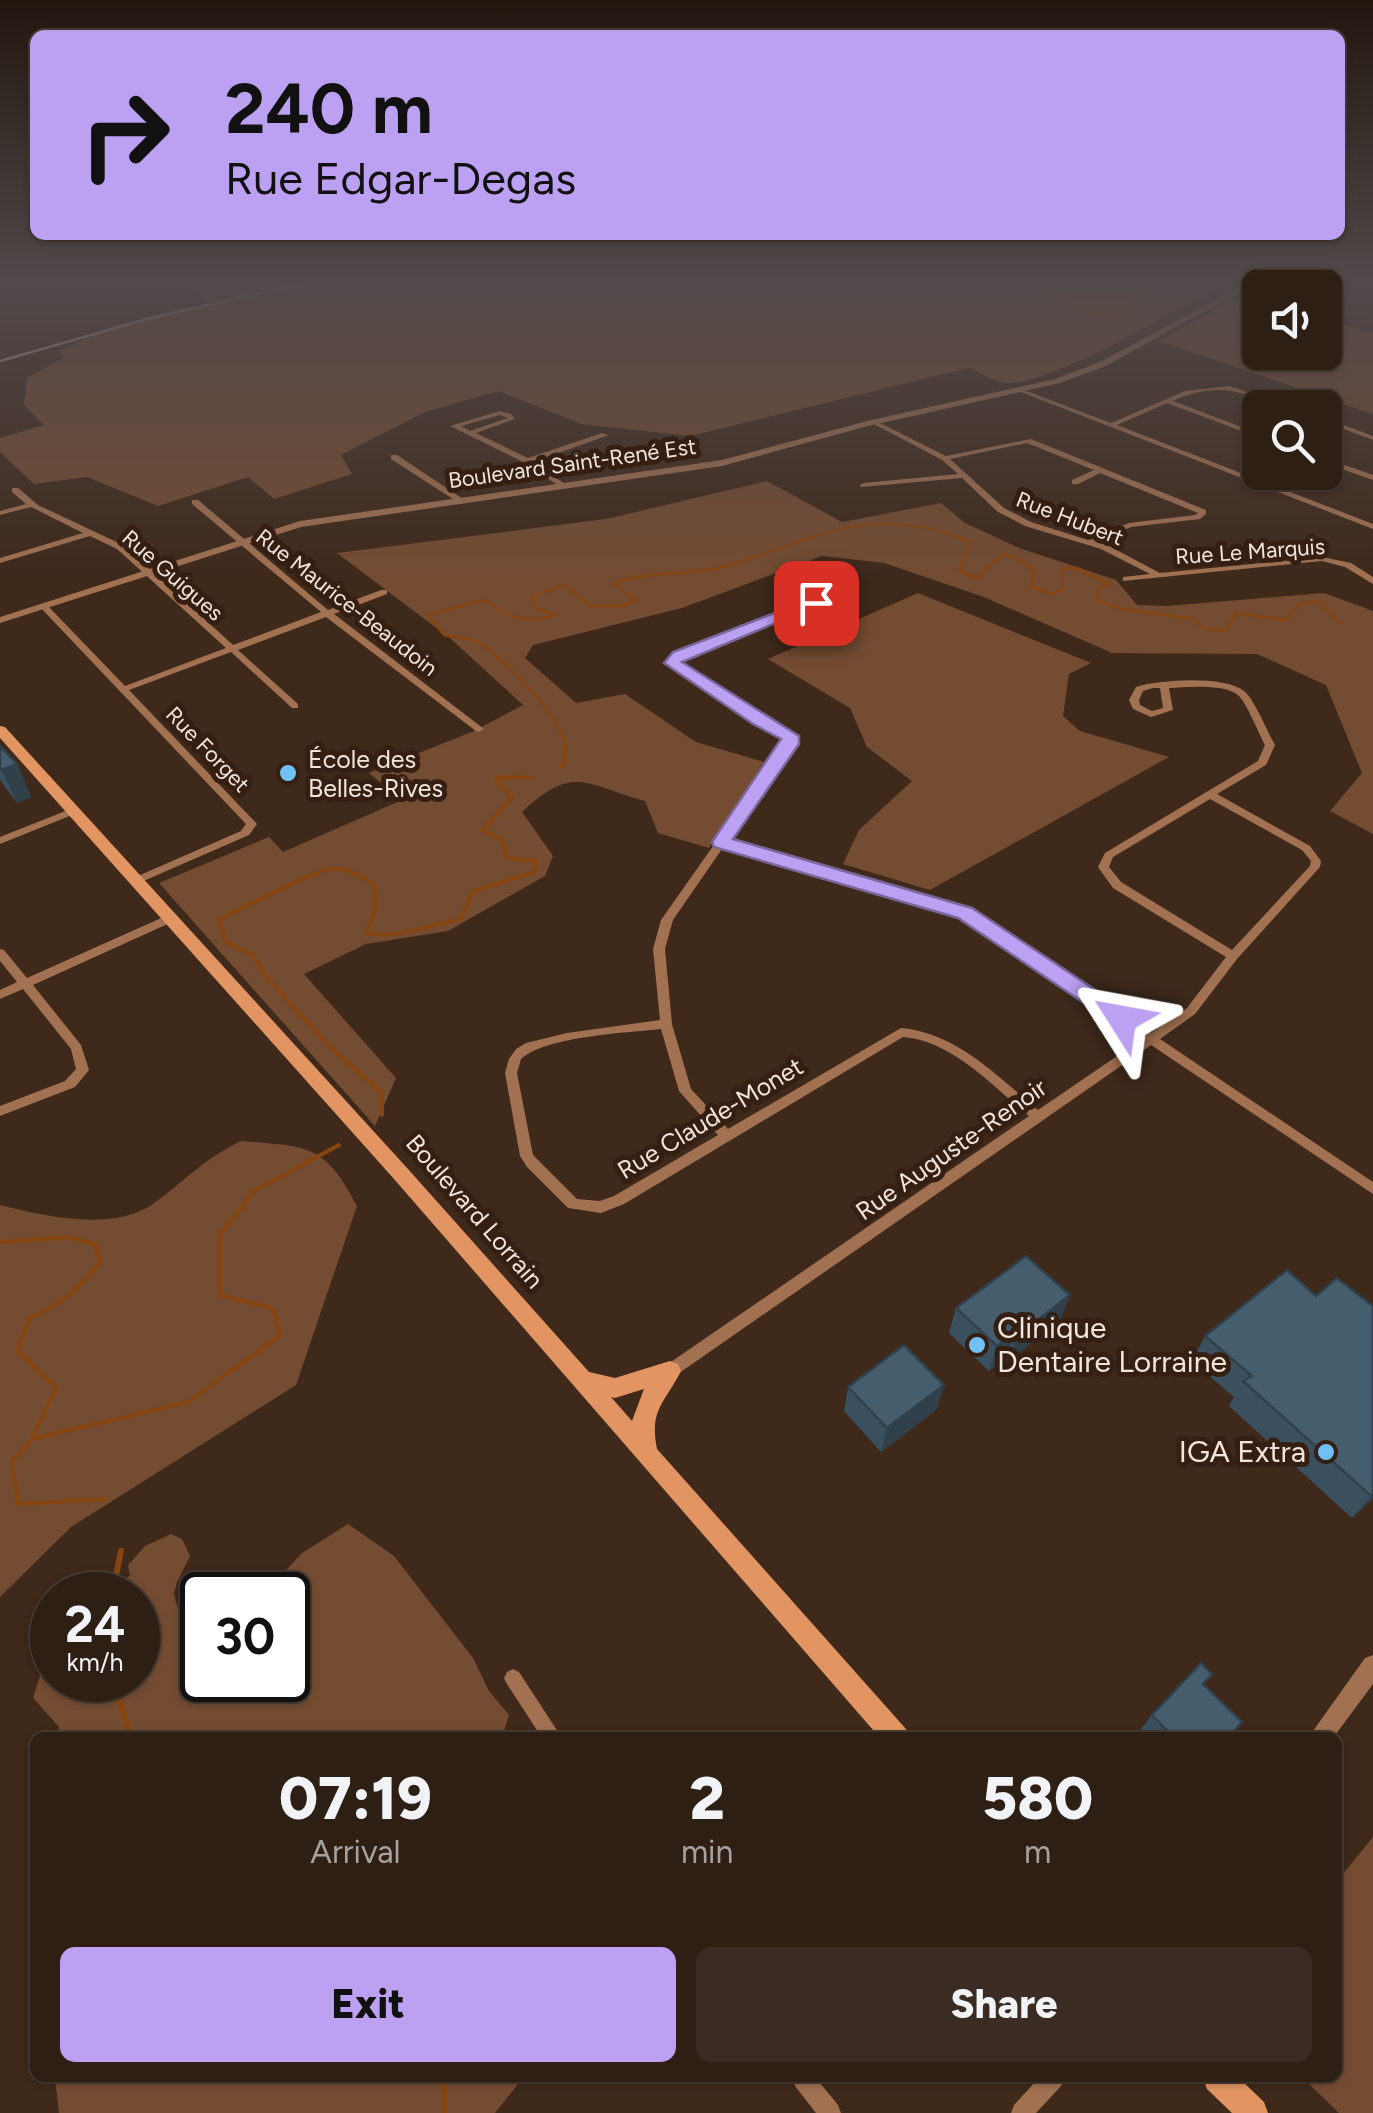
<!DOCTYPE html>
<meta charset="utf-8">
<style>
:root{--surface:#2e1f14;--page:#3a2c22;--text:#f1f3f6;--muted:#a7a2a0;--line:#493d34;--accent:#bca0f2}
body{margin:0;font-family:Figtree,sans-serif;background:var(--page);color:var(--text);height:100vh;display:flex;flex-direction:column;font-size:38px;white-space:nowrap}
*{box-sizing:border-box;margin:0}
p{font-size:32px;color:var(--muted)}
.icon{flex:none;width:55px;height:55px;fill:none;stroke:currentColor;stroke-width:2;stroke-linecap:round;stroke-linejoin:round}
.map{position:relative;flex:1;overflow:hidden}
.details{position:absolute;left:30px;top:1732px;width:1312px;height:350px;display:flex;flex-direction:column;background:var(--surface);border-radius:15px;box-shadow:0 2px 8px #0004,0 0 0 2px var(--line)}
.details>*{flex:none}
.top-card{position:absolute;left:30px;top:30px;width:1315px;height:210px;border-radius:15px;box-shadow:0 2px 8px #0004,0 0 0 2px var(--line);background:#bca0f2;color:#111;overflow:hidden}
.controls{position:absolute;left:1242px;top:270px;display:grid;gap:20px}
.controls a{display:grid;place-items:center;width:100px;height:100px;border-radius:15px;background:var(--surface);box-shadow:0 2px 8px #0004,0 0 0 2px var(--line);font-size:50px}
.speed{position:absolute;left:30px;top:1572px;display:flex;gap:20px;font-size:50px;font-weight:700;text-align:center}
.speed>*{display:grid;place-content:center;width:130px;height:130px;border-radius:50%;background:var(--surface);box-shadow:0 2px 8px #0004,0 0 0 2px var(--line);line-height:1}
.speed small{font-size:25px;font-weight:400}
.speed .limit{border:5px solid #111;border-radius:15px;background:#fff;color:#111}
.pin{position:absolute;display:grid;place-items:center;width:85px;height:85px;color:#fff;margin:-42px;border-radius:20px;box-shadow:0 5px 15px #0006}
.me{position:absolute;width:110px;margin:-55px;rotate:304deg;stroke-linejoin:round;filter:drop-shadow(0 0 8px #0008)}
.turn{display:flex;align-items:center;gap:35px;height:210px;padding:0 30px;font-size:45px}
.turn .icon{width:130px;height:130px;stroke-width:2.5}
.turn b{display:block;font-size:70px;line-height:85px}
.eta{display:flex;justify-content:space-evenly;align-items:center;height:170px;text-align:center}
.eta b{font-size:60px;font-weight:800;line-height:70px}
.primary-button{display:flex;gap:20px;margin-top:auto;padding:20px 30px}
.primary-button a{flex:1;height:115px;border-radius:15px;background:var(--accent);color:#111;font-size:40px;font-weight:800;line-height:115px;text-align:center}
.primary-button a+a{background:var(--page);color:var(--text)}
.map>svg:first-child{display:block}
.green{fill:#744c32}
.water{fill:#874611}
.lines{fill:none;stroke-linecap:round;stroke-linejoin:round}
.stream-far2{stroke:#874611;stroke-width:2.5}
.stream-far1{stroke:#874611;stroke-width:4}
.stream{stroke:#874611;stroke-width:6}
.minor{fill:#a17151;fill-rule:evenodd}
.tertiary{fill:#a17151;fill-rule:evenodd}
.secondary{fill:#e29562;fill-rule:evenodd}
.rail{stroke:#bcaca1;stroke-width:2.5}
.wall{fill:#3b505e}
.shaded-wall{fill:#30414c}
.building{fill:#455d6d;stroke:#30414c;stroke-width:2.5}
.route{fill:#bca0f2;stroke:#7a689d;stroke-width:2.5}
.poi-dot{fill:#71c1f5;stroke:#341f12;stroke-width:4}
.labels{text-anchor:middle;stroke-width:10;stroke-linejoin:round;paint-order:stroke}
.far-street-label{font-size:22px;fill:#f3e5dc;stroke:#341f12}
.poi-label{font-size:25px;fill:#f3e5dc;stroke:#341f12;text-anchor:start}
.street-label{font-size:25px;fill:#f3e5dc;stroke:#341f12}
.near-poi-label{font-size:30px;fill:#f3e5dc;stroke:#341f12;text-anchor:start}
</style>
<div class="map">
<svg width="1373" height="2113" viewBox="0 0 1373 2113">
<rect width="100%" height="100%" fill="#3e291b"/>
<g class="green">
<path d="M208,283H1227C1182,306 1050,387 1005,383C994,382 979,372 969,368L690,436L582,424L498,391L425,412L341,455L352,474L274,499L248,477L158,506L87,477L34,484L0,452V438L44,425L24,405L27,378L65,357L59,351L113,326L206,303L198,289Z"/>
<path d="M1243,294L1260,299V352H1325V319L1373,333V414L1159,341Z"/>
<path d="M767,481L842,522L941,503L965,523L1019,548L1116,580L1137,605L1167,606L1324,593L1373,611V834L1330,811L1362,773L1326,685L1257,654L1112,653L984,597L884,563L822,556L682,608L533,645L525,658L576,703L625,694L696,742L764,762L709,848L658,833L645,801C586,785 574,763 522,812L553,856L545,876L448,931L366,944L304,974L396,1078L375,1126L159,883L269,837L283,852L402,800L369,773L474,731L523,705L451,639L337,553L606,519Z"/>
<path d="M918,593L1091,663L1069,674L1063,716L1080,731L1169,757L930,890L843,864L859,830L912,781L867,747L850,708L768,659Z"/>
<path d="M241,1141C308,1147 324,1143 357,1206L296,1385L71,1527L0,1597V1205C44,1216 113,1232 153,1204C186,1180 202,1160 241,1141Z"/>
<path d="M348,1524L394,1556L473,1658L489,1691L509,1715L502,1737H58L59,1727L33,1698L43,1666L52,1654V1680H138V1595H110L130,1575L128,1565L145,1546L171,1534L182,1539L190,1556L177,1582L174,1594L178,1609L202,1625V1680H288V1595H253L275,1582L302,1553Z"/>
<path d="M1373,1837V2113H1339L1303,2078H1338V1880Z"/>
<path d="M55,2078H523L495,2113H59Z"/>
</g>
<path class="water" d="M1018,283H1049L1092,292L1118,283H1158L1134,298L1132,318C1099,330 1058,299 1029,284Z"/>
<g class="lines">
<path class="stream-far2" d="M566,748C567,723 499,652 475,641C467,637 453,637 444,635L428,615L484,600C509,617 526,625 556,615L536,609L531,597L565,585L590,606H623L636,600L614,584C629,573 694,574 719,568C816,542 866,499 971,542L959,570L976,578L1002,554L1018,558L1034,571L1031,586L1052,594L1063,589L1062,569L1077,568L1108,583L1096,591L1098,601L1120,609L1194,619L1202,628L1226,631L1236,613L1285,620L1302,603L1320,602L1340,624"/>
<g class="stream-far1">
<path d="M560,768L565,763L566,746"/>
<path d="M382,1115V1093L332,1049L266,977L253,955L226,942L219,921C225,914 318,871 329,869C346,867 360,875 374,884L376,910L366,933C396,940 428,924 460,920L474,891L534,872L537,861L507,858L501,839L482,830L512,798L495,778L530,777"/>
<path d="M0,1242L70,1237L95,1245L100,1262C80,1288 59,1306 29,1318L17,1351L56,1387L32,1439L12,1461L18,1504L106,1499"/>
<path d="M32,1439L188,1402L281,1335L272,1308L219,1295V1236L254,1191L339,1145"/>
</g>
<g class="stream">
<path d="M112,1595L121,1551"/>
<path d="M113,1680L131,1738"/>
<path d="M445,2078V2113"/>
</g>
<g class="minor">
<path d="M1229,386L1295,408C1272,408 1253,394 1230,391C1212,388 1189,393 1173,401L1260,434V438L1167,403L1117,425L1373,524V529L1016,390L1021,389L1111,423L1185,391Z"/>
<path d="M500,411L511,414L515,419L476,433L528,458L602,433L609,435L533,462L565,484L566,486L562,488L525,463L450,426ZM500,415L508,418L470,431L461,426Z"/>
<path d="M1325,418L1373,436V440L1325,422Z"/>
<path d="M874,420L946,456L1031,439L1206,510V514L1200,519L1131,527L1096,542L1107,545L1160,573L1322,557L1351,563L1373,577V584L1345,567L1322,561L1123,581V577L1150,574L1101,549L1025,526L998,512L962,478L861,487L860,485L864,483L958,474L942,460L872,423V421ZM1027,443L1094,470L1072,480V484H1078L1100,473L1198,513L1195,515L1129,523L1088,540L1031,522L1004,508L950,459Z"/>
<path d="M394,455H397L463,499L456,501L391,459V455Z"/>
<path d="M1325,458L1373,475V480L1325,463Z"/>
<path d="M12,488H18L38,505L123,545L233,645L321,612L192,504V500H198L328,610L381,590H387V594L334,614L484,729L479,732L476,731L326,617L238,650L298,704V708H292L231,652L129,690L257,824L249,835L139,883H131L130,881L131,879L241,831L246,824L39,606L46,604L125,686L226,648L117,549L90,536L0,563V558L83,533L31,507L0,515V511L26,504L12,492Z"/>
<path d="M805,602L845,601L849,604L845,607H809L682,658L678,662L762,719L795,736V744L728,841L969,910L1151,1033L1187,1008L1226,957L1113,888L1098,867L1105,853L1258,761L1265,745C1259,734 1247,704 1239,696C1226,683 1186,687 1169,688L1173,710L1151,717L1133,709L1129,700L1136,687C1159,680 1223,675 1244,691C1255,700 1267,731 1275,745L1266,765L1217,794L1310,846L1321,861L1320,867L1237,959L1195,1014L1160,1039L1373,1182V1194L1151,1045L675,1376L670,1378L665,1376L662,1371L665,1366L1029,1116C992,1086 953,1041 903,1037L624,1204L601,1213L568,1208L527,1167L520,1156L505,1073L509,1059L516,1049L526,1043L567,1033L660,1020L653,949L661,920L785,744V737L756,723L668,663L676,654ZM1153,688H1160L1163,708L1152,711L1140,705L1139,700L1143,691ZM1210,799L1302,850L1311,861L1310,866L1232,950L1121,882L1109,867L1113,857ZM724,846L961,916L1142,1039L1038,1110C997,1076 957,1033 901,1028L728,1129L691,1089L672,1024L665,949L673,920ZM661,1029L679,1091L718,1135L614,1196L600,1201L577,1199L533,1155L517,1073L521,1059C547,1036 626,1033 661,1029Z"/>
<path d="M73,808L78,811L77,813L0,844V837Z"/>
<path d="M168,915L172,916L174,919L172,922L33,985L81,1045L89,1070L75,1087L0,1116V1106L65,1081L76,1069L71,1049L23,989L0,999V990L17,982L0,961V949L4,950L27,978Z"/>
<path d="M513,1669L519,1672L562,1738H542L507,1684L504,1678L507,1672Z"/>
<path d="M792,2078H816L838,2105L841,2113H816L795,2086Z"/>
<path d="M1039,2078H1064L1061,2086L1036,2113H1011L1014,2105Z"/>
</g>
<g class="tertiary">
<path d="M1247,283H1255L1106,366L1060,383L868,426L722,466L301,527L0,623V617L300,521L722,460L867,421L1055,379L1100,362Z"/>
<path d="M1373,1655V1684L1333,1738H1308L1365,1658Z"/>
</g>
<g class="secondary">
<path d="M0,726L5,727L408,1169L589,1372L615,1378L670,1361L678,1364L681,1371C665,1403 649,1409 657,1449L906,1729L910,1738H880L394,1179L0,738ZM644,1389L632,1421L611,1397L615,1398Z"/>
<path d="M1203,2078H1239L1264,2102L1268,2113H1232L1207,2089Z"/>
</g>
<path class="rail" d="M0,361L147,319L305,283"/>
</g>
<g class="wall">
<path d="M0,746L17,764L31,797L17,803L0,780Z"/>
<path d="M1316,1296L1373,1498L1352,1518L1229,1406L1234,1397L1192,1361L1205,1336Z"/>
<path d="M956,1308L1061,1320L1008,1361L1006,1358L989,1371L949,1333Z"/>
<path d="M848,1387L937,1409L881,1452L844,1411Z"/>
<path d="M1204,1684L1229,1738H1149L1141,1729L1152,1715Z"/>
</g>
<g class="shaded-wall">
<path d="M17,764L31,797L17,803L2,770Z"/>
<path d="M1070,1295L1061,1320L1008,1361L1017,1336Z"/>
<path d="M1014,1333L1006,1358L989,1371L997,1346Z"/>
<path d="M944,1385L937,1409L881,1452L887,1428Z"/>
<path d="M1373,1494V1498L1352,1518Z"/>
</g>
<g class="building">
<path d="M0,746L17,764L2,770L0,767Z"/>
<path d="M1026,1256L1070,1295L1017,1336L1014,1333L997,1346L956,1308Z"/>
<path d="M1287,1270L1316,1296L1337,1278L1373,1306V1494L1371,1496L1243,1381L1252,1376L1205,1336Z"/>
<path d="M904,1345L944,1385L887,1428L848,1387Z"/>
<path d="M1201,1663L1212,1674L1203,1684L1242,1722L1229,1738H1174L1152,1715Z"/>
</g>
<linearGradient id="sky" x2="0" y2="1"><stop stop-color="#22170f"/><stop offset="0.49" stop-color="#52494a"/><stop offset="1" stop-color="#52494a" stop-opacity="0"/></linearGradient>
<rect width="1373" height="579" fill="url(#sky)"/>
<path class="route" d="M811,599L824,603L682,662L799,736V744L733,839L972,908L1130,1013L1134,1019L1130,1024H1115L958,918L714,847L712,842L781,739L753,724L664,663L673,652Z"/>
<g class="poi-dot">
<circle cx="288" cy="773" r="10"/>
<circle cx="977" cy="1345" r="10"/>
<circle cx="1326" cy="1452" r="10"/>
</g>
<g class="labels">
<g class="far-street-label">
<text transform="translate(572 463) rotate(-8)" y="8">Boulevard Saint-René Est</text>
<text transform="translate(1070 518) rotate(21)" y="8">Rue Hubert</text>
<text transform="translate(1250 551) rotate(-4)" y="8">Rue Le Marquis</text>
<text transform="translate(173 575) rotate(41)" y="8">Rue Guigues</text>
<text transform="translate(347 602) rotate(38)" y="8">Rue Maurice-Beaudoin</text>
<text transform="translate(208 749) rotate(46)" y="8">Rue Forget</text>
</g>
<g class="poi-label">
<text x="308" y="768">École des<tspan x="308" dy="29">Belles-Rives</tspan></text>
</g>
<g class="street-label">
<text transform="translate(710 1118) rotate(-31)" y="9">Rue Claude-Monet</text>
<text transform="translate(951 1149) rotate(-35)" y="9">Rue Auguste-Renoir</text>
<text transform="translate(475 1211) rotate(49)" y="9">Boulevard Lorrain</text>
</g>
<g class="near-poi-label">
<text x="997" y="1338">Clinique<tspan x="997" dy="34">Dentaire Lorraine</tspan></text>
<text x="1306" y="1462" text-anchor="end">IGA Extra</text>
</g>
</g>
</svg>
<div class="controls">
<a><svg class="icon" aria-label="sound" viewBox="0 0 24 24"><path d="M4 9h4l5-4v14l-5-4H4zM17 9q2 3 0 6"/></svg></a>
<a><svg class="icon" aria-label="search" viewBox="0 0 24 24"><circle cx="10" cy="10" r="6"/><path d="M15 15l6 6"/></svg></a>
</div>
<div class="speed"><div>24<small>km/h</small></div><div class="limit">30</div></div>
<div class="pin" style="left:816px;top:603px;background:#d93025"><svg class="icon" aria-label="arrive" viewBox="0 0 24 24"><path d="M6 21V4h12l-3 4 3 4H6"/></svg></div>
<svg class="me" style="left:1122px;top:1019px" viewBox="-20 -20 40 40"><path d="M0-17L14 15 0 8-14 15z" fill="#bca0f2" stroke="#fff" stroke-width="4"/></svg>
<div class="top-card">
<div class="turn"><svg class="icon" aria-label="right" viewBox="0 0 24 24"><path d="M7 20v-9h11M14 6l5 5-5 5"/></svg><div><b>240 m</b>Rue Edgar-Degas</div></div>
</div>
<section class="details">
<div class="eta">
<div><b>07:19</b><p>Arrival</p></div>
<div><b>2</b><p>min</p></div>
<div><b>580</b><p>m</p></div>
</div>
<div class="primary-button"><a>Exit</a><a>Share</a></div>
</section>
</div>
